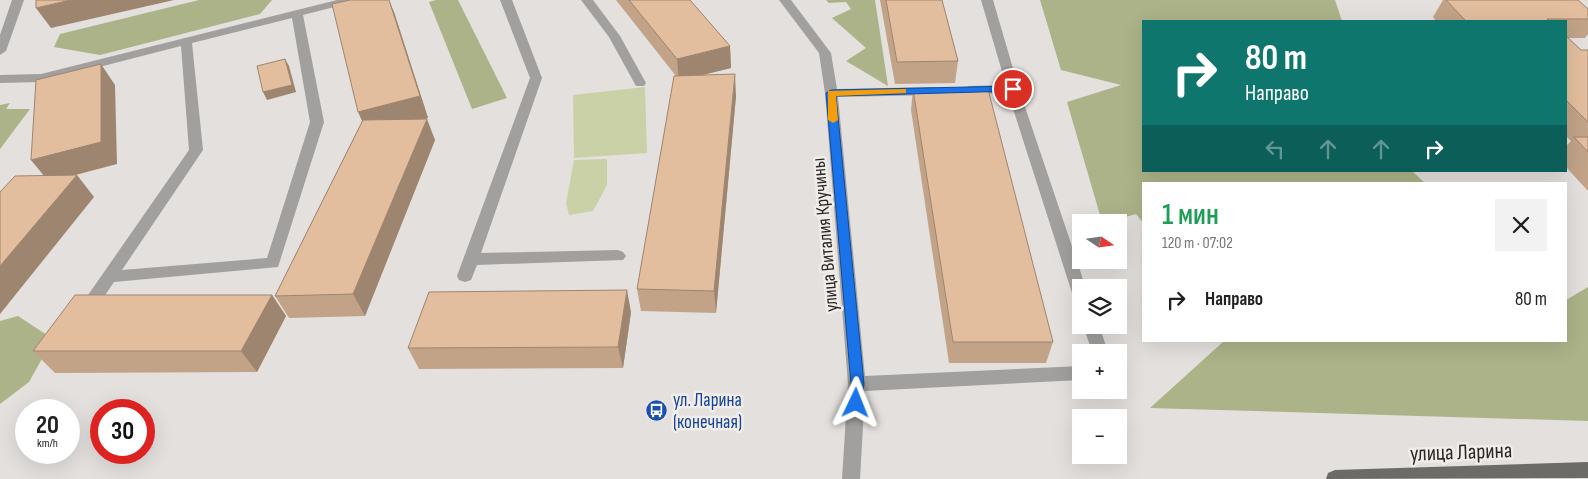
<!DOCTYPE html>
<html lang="ru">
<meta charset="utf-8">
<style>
:root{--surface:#fff;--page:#f2f2f2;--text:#222;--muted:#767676}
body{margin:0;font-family:"Sofia Sans Condensed",sans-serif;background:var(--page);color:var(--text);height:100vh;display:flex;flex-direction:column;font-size:19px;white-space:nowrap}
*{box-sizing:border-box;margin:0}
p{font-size:16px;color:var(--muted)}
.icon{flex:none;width:28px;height:28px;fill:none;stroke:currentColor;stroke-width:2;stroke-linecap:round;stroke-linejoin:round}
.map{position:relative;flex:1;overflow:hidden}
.side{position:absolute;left:1142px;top:182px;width:425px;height:160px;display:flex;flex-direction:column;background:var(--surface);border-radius:0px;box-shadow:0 5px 20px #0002}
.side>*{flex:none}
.guide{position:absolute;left:1142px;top:20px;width:425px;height:152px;border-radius:0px;box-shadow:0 5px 20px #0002;background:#0f766e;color:#fff;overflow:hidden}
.needle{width:32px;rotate:103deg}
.fabs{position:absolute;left:1072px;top:214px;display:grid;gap:10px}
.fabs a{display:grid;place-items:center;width:55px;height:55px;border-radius:0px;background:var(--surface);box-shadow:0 5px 20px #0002;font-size:25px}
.speed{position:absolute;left:15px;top:399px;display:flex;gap:10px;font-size:25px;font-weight:700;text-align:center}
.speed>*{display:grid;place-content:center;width:65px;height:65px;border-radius:50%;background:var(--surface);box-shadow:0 5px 20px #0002;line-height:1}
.speed small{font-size:12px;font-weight:400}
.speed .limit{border:8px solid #d22;background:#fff;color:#111}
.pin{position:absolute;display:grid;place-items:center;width:42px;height:42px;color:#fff;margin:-21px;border:2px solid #fff;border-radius:50%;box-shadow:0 1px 5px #0007}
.me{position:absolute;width:55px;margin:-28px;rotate:2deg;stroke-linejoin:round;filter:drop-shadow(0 0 4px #0008)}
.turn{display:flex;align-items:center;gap:18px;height:105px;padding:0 20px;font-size:22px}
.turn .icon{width:65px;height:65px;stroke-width:2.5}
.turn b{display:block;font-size:35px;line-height:42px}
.lanes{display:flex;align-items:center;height:48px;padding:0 20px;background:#0003;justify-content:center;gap:25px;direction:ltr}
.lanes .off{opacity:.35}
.round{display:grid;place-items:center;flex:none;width:52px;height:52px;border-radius:0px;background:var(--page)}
.headline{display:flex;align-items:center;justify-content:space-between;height:85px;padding:0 20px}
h1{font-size:30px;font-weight:600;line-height:38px;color:#1e9e55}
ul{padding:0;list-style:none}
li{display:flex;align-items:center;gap:15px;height:65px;padding:0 20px}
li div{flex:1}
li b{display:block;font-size:19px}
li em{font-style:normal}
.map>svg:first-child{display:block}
.green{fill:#cbd1a6}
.forest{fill:#adb388}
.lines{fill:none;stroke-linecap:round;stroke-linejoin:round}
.minor{fill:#a1a09f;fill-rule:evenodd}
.major{fill:#6c6b68;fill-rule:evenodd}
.wall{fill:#c2a388}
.shaded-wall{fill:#9e856f}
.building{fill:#e2be9e;stroke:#9e856f}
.route{fill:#1a73e8;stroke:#114b97}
.slow{fill:#f59e0b}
.labels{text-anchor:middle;stroke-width:5;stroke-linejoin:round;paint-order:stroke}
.street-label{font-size:19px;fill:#2b2928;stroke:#f1edea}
.transit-label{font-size:19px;fill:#164399;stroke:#f1edea;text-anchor:start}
.near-street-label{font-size:22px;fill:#2b2928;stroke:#f1edea}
</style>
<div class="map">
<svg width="1588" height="479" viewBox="0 0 1588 479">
<rect width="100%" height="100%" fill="#e3e0dd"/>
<g class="green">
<path d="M645,87L647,153L574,158L573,95Z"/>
<path d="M607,159V185L593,211L569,215L566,203L574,160Z"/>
</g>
<g class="forest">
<path d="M199,0H272L260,14L100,55L54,47L60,34Z"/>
<path d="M436,0H458L507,98L472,109L429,2Z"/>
<path d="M826,0H875L888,86L846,61L866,48L832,18L851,9L846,2L829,3Z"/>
<path d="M1040,0H1335L1342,21H1144V171H1412L1426,184H1144V224L1136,214L1109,222H1102L1067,102L1121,85L1061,70Z"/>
<path d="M10,103L6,109H30L0,149V105Z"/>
<path d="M1588,287V421L1150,408L1224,341H1566V300Z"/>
<path d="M18,316L53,339L29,382L0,404V321Z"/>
</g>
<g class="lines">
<g class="minor">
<path d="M12,0H24L6,51L0,55V35Z"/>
<path d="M337,0H356L354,2L303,15L324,122L278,267L114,282L91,316L85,318L79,316L77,312L79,308L189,150L181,46L41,82L0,83V75L41,74ZM292,18L310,122L267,258L122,270L203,150L192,43Z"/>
<path d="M500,0H512L542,78L481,253L618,250L623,252L626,256L623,260L477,265L471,280L465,282L459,280L457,276L530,78Z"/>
<path d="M581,0H593L620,36L646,83L644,86H636L609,37Z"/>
<path d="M779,0H791L831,53L837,89L934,87L940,91L934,95L838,97L865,376L1081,366V380L865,391L860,479H842L848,384L825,93L819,53Z"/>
<path d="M981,0H993L1019,89L1086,288H1081V302L1075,300L1073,296L1008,93L969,94L963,90L969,86L1006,85Z"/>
<path d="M1083,325H1099L1108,352H1092Z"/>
</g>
<path class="major" d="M1588,462V478L1326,479L1328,473L1335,470Z"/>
</g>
<g class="wall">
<path d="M616,0H690L730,46L731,68L700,75L736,96L716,313L641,311L637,289L676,76Z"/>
<path d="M880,0H942L958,61L955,83L895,84Z"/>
<path d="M1443,0H1578L1588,9V34L1585,38H1568L1581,50H1588V191L1566,167V146L1571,141L1566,136V21H1436L1433,17Z"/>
<path d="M394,12L428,118L423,119L435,140L365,316L289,318L275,296L362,121Z"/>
<path d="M913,89L1053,342L1046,363H949L911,110Z"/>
<path d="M272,295L286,316L257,372L55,373L33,351Z"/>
<path d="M631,312L623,368L419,369L408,348Z"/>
</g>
<g class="shaded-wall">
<path d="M71,0H174L51,28L36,8Z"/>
<path d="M389,0L394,12L428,118L368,134L358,112Z"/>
<path d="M730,46L731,68L679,81L677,59Z"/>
<path d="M285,59L289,66L296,92L267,100L263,92Z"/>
<path d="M101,64L115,85L117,164L49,182L31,160Z"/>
<path d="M735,74L736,96L716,313L714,291Z"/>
<path d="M427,119L435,140L365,316L353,294Z"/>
<path d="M77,175L94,197L0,314V266Z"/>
<path d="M627,290L631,312L623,368L618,347Z"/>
<path d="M272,295L286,316L257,372L241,351Z"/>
</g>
<g class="building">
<path d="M36,0H71L36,8Z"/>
<path d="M350,0H389L420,96L358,112L332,4Z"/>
<path d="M629,0H690L730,46L677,59Z"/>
<path d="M886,0H942L958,61L897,62Z"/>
<path d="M1446,0H1578L1588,9V19H1547L1550,21H1466Z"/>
<path d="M1566,36L1581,50H1588V122L1566,100Z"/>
<path d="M285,59L292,85L263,92L257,66Z"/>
<path d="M101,64V142L31,160L36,80Z"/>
<path d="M735,74L714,291L637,289L674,76Z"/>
<path d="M913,89H988L1053,342H953Z"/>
<path d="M427,119L353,294L275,296L363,120Z"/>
<path d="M1574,137H1588V152Z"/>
<path d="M77,175L0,266V192L15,176Z"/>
<path d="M627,290L618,347L408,348L429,292Z"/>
<path d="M75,295H272L241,351H33Z"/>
</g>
<path class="route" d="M1013,86L1017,89L1016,91L836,96L864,384L861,407L856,409L851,407L849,403L851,384L826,93L831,90Z"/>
<path class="slow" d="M903,89H906V93L836,96L838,120L833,123L828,120V91Z"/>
<defs>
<symbol id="bus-disc" viewBox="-11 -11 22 22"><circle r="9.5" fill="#1a4fb4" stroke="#f1edea"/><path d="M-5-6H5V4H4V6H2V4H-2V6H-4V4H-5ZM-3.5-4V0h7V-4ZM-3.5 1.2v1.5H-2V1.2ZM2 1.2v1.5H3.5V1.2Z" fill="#fff"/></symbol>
</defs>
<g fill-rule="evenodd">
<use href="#bus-disc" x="644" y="398" width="25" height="25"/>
</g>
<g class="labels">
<g class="street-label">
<text transform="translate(824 235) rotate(-95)" y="7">улица Виталия Кручины</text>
</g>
<g class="transit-label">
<text x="673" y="406">ул. Ларина<tspan x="673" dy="22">(конечная)</tspan></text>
</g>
<g class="near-street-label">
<text transform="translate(1461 451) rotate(-2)" y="8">улица Ларина</text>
</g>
</g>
</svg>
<div class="fabs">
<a><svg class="needle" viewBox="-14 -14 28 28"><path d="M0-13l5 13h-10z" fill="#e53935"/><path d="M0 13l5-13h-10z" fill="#767676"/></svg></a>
<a><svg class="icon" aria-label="layers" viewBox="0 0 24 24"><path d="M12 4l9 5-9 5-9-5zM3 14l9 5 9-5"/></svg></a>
<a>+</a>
<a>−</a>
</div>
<div class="speed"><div>20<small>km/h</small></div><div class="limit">30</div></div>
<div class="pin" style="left:1013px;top:89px;background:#d93025"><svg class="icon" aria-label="arrive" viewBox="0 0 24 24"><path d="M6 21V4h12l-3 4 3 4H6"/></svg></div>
<svg class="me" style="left:856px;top:403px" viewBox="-20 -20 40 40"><path d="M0-17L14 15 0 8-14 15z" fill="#1a73e8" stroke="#fff" stroke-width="4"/></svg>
<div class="guide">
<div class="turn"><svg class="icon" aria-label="right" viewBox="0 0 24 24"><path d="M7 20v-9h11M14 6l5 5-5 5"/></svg><div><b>80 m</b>Направо</div></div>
<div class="lanes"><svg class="icon off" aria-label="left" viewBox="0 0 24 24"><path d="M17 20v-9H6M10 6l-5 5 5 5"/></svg><svg class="icon off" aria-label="ahead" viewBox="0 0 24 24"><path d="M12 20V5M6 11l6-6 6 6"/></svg><svg class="icon off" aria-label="ahead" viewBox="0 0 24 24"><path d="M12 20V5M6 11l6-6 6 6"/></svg><svg class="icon" aria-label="right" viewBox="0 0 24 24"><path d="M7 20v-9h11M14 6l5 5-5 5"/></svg></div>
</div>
<section class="side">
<div class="headline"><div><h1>1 мин</h1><p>120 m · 07:02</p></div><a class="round"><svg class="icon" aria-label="close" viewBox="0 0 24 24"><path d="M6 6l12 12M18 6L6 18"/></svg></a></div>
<ul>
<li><svg class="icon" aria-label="right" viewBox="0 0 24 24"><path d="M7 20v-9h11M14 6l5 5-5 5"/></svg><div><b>Направо</b></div><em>80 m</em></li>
</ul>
</section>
</div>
